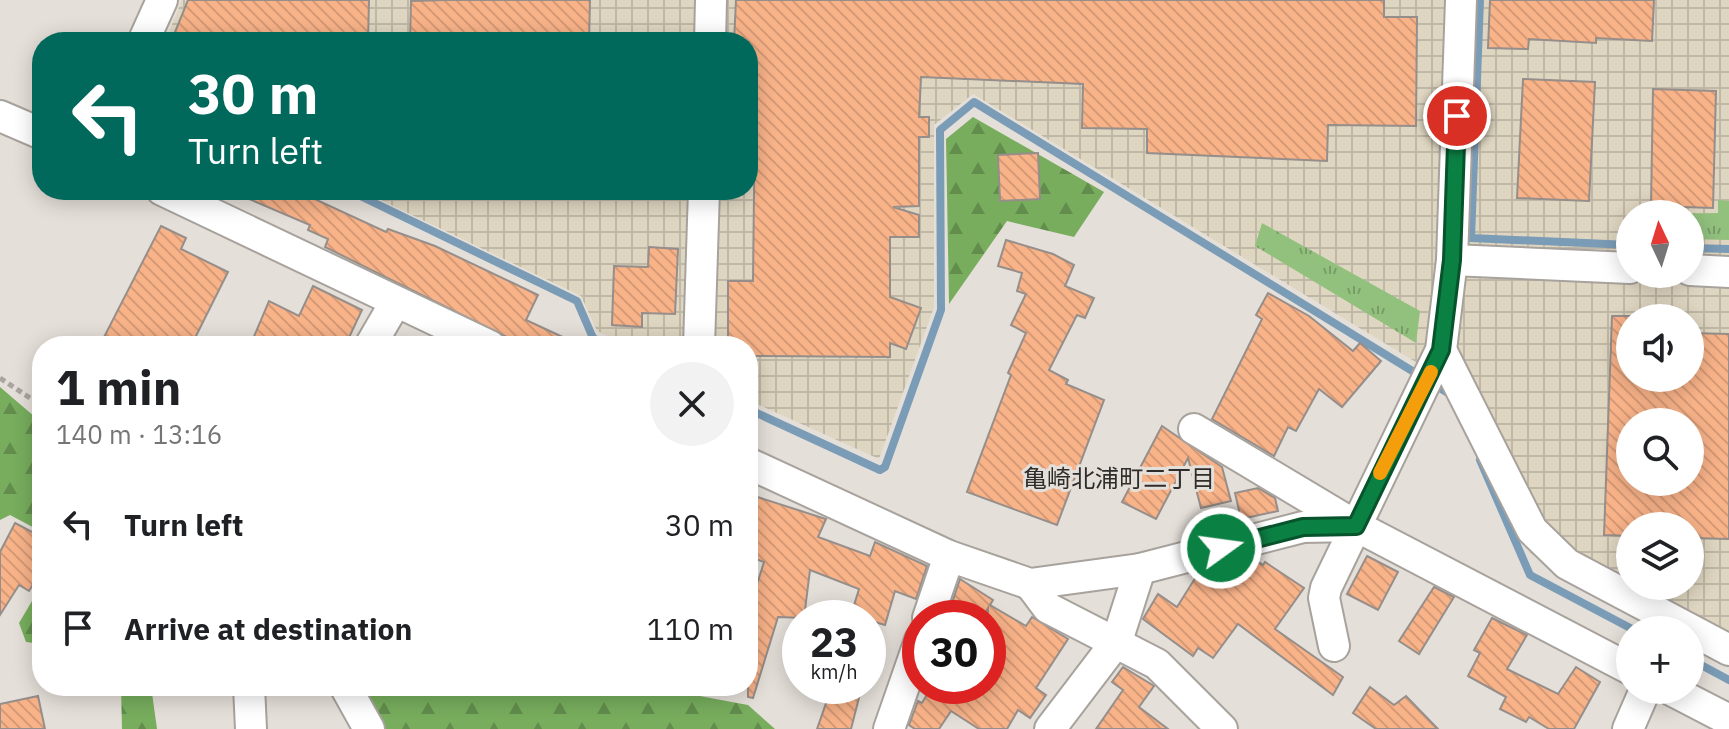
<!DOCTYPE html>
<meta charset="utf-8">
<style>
:root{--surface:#fff;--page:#f2f2f2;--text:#202124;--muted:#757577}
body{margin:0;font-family:"IBM Plex Sans","Noto Sans JP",sans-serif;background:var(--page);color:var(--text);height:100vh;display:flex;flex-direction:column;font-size:30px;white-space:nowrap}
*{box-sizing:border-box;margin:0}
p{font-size:26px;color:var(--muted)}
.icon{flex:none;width:44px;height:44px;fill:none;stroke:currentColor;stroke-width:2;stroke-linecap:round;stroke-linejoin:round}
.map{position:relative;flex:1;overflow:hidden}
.side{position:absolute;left:32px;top:336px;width:726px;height:360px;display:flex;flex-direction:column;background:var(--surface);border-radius:32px;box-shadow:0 4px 20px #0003}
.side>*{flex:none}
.banner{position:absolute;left:32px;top:32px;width:726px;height:168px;border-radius:32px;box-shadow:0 4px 20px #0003;background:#00695c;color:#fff;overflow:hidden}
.needle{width:52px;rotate:356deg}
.buttons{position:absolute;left:1616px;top:200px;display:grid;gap:16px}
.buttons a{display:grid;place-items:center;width:88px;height:88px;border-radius:50%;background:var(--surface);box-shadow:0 4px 20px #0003;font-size:40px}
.speed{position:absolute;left:782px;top:600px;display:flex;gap:16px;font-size:40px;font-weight:700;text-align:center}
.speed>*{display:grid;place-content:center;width:104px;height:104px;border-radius:50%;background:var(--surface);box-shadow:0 4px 20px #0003;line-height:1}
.speed small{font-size:20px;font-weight:400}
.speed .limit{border:12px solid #d22;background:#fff;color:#111}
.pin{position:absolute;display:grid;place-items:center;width:68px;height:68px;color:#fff;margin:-34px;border:4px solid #fff;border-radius:50%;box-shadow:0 2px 8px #0007}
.me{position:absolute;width:88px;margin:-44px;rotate:76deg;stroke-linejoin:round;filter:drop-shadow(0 0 6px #0008)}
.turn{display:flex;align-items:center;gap:28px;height:168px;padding:0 24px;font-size:36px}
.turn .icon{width:104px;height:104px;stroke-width:2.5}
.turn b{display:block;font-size:56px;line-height:68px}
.round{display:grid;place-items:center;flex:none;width:84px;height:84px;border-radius:42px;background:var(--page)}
.summary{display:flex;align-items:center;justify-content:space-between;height:136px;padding:0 24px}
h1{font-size:48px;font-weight:700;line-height:60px}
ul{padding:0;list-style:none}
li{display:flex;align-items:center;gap:24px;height:104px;padding:0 24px}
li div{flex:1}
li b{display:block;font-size:30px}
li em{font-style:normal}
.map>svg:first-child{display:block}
.industrial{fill:url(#industrial-grid);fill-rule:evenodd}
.grass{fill:url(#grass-tufts)}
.forest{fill:url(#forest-firs)}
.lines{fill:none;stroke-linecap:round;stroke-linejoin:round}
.stream{stroke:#7b9cb6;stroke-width:8}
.building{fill:url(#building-back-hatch);stroke:#958e8a;stroke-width:2;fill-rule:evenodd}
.minor-casing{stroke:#a8a29d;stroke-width:34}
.path{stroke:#aaa5a1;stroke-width:5;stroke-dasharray:6 4;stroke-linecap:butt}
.minor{stroke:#fff;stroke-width:30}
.route-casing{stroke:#07532c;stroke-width:20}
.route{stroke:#0b8043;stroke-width:14}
.slow{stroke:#f59e0b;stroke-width:14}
.labels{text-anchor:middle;stroke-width:6;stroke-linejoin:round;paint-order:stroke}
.neighbourhood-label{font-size:24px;fill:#2f2d2b;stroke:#e5dfd9}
</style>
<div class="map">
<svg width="1729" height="729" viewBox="0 0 1729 729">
<defs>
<pattern id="industrial-grid" width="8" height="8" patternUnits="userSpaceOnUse" patternTransform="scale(2)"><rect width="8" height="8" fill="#dfd6c1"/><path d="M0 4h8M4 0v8" fill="none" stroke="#c0b8a6"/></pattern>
<pattern id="grass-tufts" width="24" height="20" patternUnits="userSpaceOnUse" patternTransform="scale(2)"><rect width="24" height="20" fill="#92c17e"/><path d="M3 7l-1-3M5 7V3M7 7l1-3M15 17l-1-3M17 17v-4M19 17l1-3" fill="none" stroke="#789d67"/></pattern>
<pattern id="forest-firs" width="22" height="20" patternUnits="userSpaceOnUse" patternTransform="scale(2)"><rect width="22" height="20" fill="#77ad5d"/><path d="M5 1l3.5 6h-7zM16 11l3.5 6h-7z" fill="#628d4d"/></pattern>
<pattern id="building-back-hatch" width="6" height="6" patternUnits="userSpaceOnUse" patternTransform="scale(2)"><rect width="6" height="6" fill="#f9b389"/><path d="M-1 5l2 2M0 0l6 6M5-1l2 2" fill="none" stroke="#d69a76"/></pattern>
</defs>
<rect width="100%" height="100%" fill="#e5dfd9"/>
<path class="industrial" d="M182,0H1729V659L1531,554L1452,384L973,94L934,125V307L879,459L748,400V346H630L597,331L581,296L360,190H748V42H165ZM1630,214H1690V274H1630ZM1630,318H1690V378H1630ZM1630,422H1690V482H1630ZM1630,526H1690V586H1630Z"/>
<g class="grass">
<path d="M1718,200L1729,201V240L1690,239V214H1644L1718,213Z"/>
<path d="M1262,223L1420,311L1416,343L1255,246Z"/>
</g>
<g class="forest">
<path d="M973,117L1104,192L1074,237L1007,221L949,304L946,139Z"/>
<path d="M0,387L42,423V532L10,515L0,520Z"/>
<path d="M42,584V644L26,642L19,623Z"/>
<path d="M121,686H151L157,729H122Z"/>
<path d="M359,686H646L748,705L775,729H385Z"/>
</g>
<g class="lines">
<g class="stream">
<path d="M1480,0L1471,238L1630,245"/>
<path d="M348,190L577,301L593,338L610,346"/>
<path d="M1690,248L1729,249"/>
<path d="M748,409L880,470L885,467L941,310L940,130L974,102L1453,396"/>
<path d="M1480,460L1530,575L1634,630"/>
<path d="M1690,659L1729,680"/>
</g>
</g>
<g class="building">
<path d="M188,0H369L368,42H171Z"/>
<path d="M448,0H590L589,42H410L411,1Z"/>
<path d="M736,0H1384V17H1417L1416,126L1328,125L1327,161L1147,153V129L1082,128L1083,84L921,77L919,117H929V137H919V206L893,207L919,215V237H890V297L921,308L906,349L890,343V357L748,356V346H728V281H753L755,106H748V42H734Z"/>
<path d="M1490,0H1654L1652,41L1596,38V43L1529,39L1528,49L1488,48Z"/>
<path d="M1523,79L1595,82L1589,201L1517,198Z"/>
<path d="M1653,89L1716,91L1713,208L1651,206Z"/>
<path d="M1038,153L1040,199L1000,201L998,155Z"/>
<path d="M228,190H310L308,196L386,232L388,229L435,246L538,295L526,320L582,346H525L325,247L328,239L308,230L310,225Z"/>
<path d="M161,226L186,238L181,249L228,272L191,346H115L103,339Z"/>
<path d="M1006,240L1053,254L1074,265L1065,286L1094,298L1085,318L1077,315L1049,370L1068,380L1066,384L1104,400L1057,525L967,492L1011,375L1008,373L1026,333L1011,325L1026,294L1017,291L1022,273L998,266Z"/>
<path d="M649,247L678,249L675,314L642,313V327L612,325L614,266L648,267Z"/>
<path d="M313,286L362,310L345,346H250L269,301L299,316Z"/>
<path d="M1268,293L1309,316L1353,351L1360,343L1381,361L1342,407L1319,389L1296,431L1288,427L1274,456L1212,419L1262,319L1256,315Z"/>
<path d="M1612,316H1630V378H1690V333L1729,334V539L1690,538V526H1630V536L1604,535ZM1630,422H1690V482H1630Z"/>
<path d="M1162,426L1222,467L1231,501L1201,508L1188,458L1156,519L1122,502Z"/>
<path d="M1258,488L1275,498L1278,511L1241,519L1235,493Z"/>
<path d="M748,494L826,519L818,537L870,556L875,542L927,566L916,599L895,591L885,625L851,615L859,589L810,570L804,618L778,617L753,698L748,697V613L764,562L748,556Z"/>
<path d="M15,523L42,537V570L29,591L19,585L0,615V552Z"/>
<path d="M1367,556L1398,572L1378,610L1347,594Z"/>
<path d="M1253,558L1263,565L1265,562L1304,588L1275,629L1343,677L1333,695L1238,624L1213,658L1198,648L1193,656L1143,619L1158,594L1177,607L1199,572L1211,569L1229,580L1242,561Z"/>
<path d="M960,579L993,600L990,605L1026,626L1032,617L1068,639L1036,688L1046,695L1030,718L1018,710L1007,729H979L951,711L939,729H915L909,725L918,701L922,703L932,686H988V608L982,618H947Z"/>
<path d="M1434,587L1454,597L1419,654L1399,641Z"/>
<path d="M1492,618L1527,635L1507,669L1558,694L1576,667L1600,682L1574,729H1549L1529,717L1526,722L1500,709L1506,697L1468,676L1480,653L1474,650Z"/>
<path d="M1123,667L1154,686L1139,707L1168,729H1096L1123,690L1112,682Z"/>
<path d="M832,686H862L851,729H817Z"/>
<path d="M1370,687L1394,705L1406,696L1438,729H1376L1353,713Z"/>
<path d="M38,696L45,729H0V704Z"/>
</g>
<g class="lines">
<defs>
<g id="minor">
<path d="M143,42L162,0"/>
<path d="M710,42L711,0"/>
<path d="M0,116L42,134"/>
<path d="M162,190L490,346"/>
<path d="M1452,260L1630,268"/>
<path d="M1690,270L1729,272"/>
<path d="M370,346L395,303"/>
<path d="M699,346L704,190"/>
<path d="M1441,350L1532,530L1567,564L1729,650"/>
<path d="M1194,429L1356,526L1630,669"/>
<path d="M748,463L949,556L1030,584L1140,569L1303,527L1356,526"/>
<path d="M1030,584L1048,608L1157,664L1222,729"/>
<path d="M928,618L949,556"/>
<path d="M1334,646L1324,598L1326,588L1441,350L1452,260L1461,0"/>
<path d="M249,686L251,729"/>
<path d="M345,686L369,729"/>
<path d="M1671,690L1729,720"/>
<path d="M889,729L920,640"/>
<path d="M1050,729L1117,641L1140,569"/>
<path d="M1628,729L1645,690"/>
</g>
</defs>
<use href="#minor" class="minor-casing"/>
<path class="path" d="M0,378L42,406"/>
<use href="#minor" class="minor"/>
</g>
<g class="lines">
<defs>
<path id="route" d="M1221,548L1303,527L1356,526L1441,350L1452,260L1457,116"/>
</defs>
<use href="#route" class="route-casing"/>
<use href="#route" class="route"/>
<path class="slow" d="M1380,473L1431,372"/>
</g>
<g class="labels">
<g class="neighbourhood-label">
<text x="1119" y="487">亀崎北浦町二丁目</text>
</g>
</g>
</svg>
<div class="buttons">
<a><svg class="needle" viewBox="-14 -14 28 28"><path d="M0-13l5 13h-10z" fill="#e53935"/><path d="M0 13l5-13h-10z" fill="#757577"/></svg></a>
<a><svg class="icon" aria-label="sound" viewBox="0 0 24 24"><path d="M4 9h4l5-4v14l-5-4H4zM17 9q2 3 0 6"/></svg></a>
<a><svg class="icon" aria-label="search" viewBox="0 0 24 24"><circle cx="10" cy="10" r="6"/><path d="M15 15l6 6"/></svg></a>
<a><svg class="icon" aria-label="layers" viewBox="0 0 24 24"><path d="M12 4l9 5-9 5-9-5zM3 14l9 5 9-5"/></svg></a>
<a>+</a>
</div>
<div class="speed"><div>23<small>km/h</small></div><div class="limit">30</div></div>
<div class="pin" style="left:1457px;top:116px;background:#d93025"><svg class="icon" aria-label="arrive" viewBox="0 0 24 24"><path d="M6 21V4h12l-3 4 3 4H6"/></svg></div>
<svg class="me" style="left:1221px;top:548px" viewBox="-20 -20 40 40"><circle r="17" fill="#0b8043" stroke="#fff" stroke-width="3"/><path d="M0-11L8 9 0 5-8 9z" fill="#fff"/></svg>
<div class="banner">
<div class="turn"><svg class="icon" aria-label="left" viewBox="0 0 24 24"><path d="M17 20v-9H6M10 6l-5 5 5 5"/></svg><div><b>30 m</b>Turn left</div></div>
</div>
<section class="side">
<div class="summary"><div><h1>1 min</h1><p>140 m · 13:16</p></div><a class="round"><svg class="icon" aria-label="close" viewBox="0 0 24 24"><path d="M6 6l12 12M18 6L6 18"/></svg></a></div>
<ul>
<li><svg class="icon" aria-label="left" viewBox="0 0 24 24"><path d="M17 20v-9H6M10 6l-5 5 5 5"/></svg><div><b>Turn left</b></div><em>30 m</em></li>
<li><svg class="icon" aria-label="arrive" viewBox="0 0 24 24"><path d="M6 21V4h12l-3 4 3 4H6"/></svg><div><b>Arrive at destination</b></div><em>110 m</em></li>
</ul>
</section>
</div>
